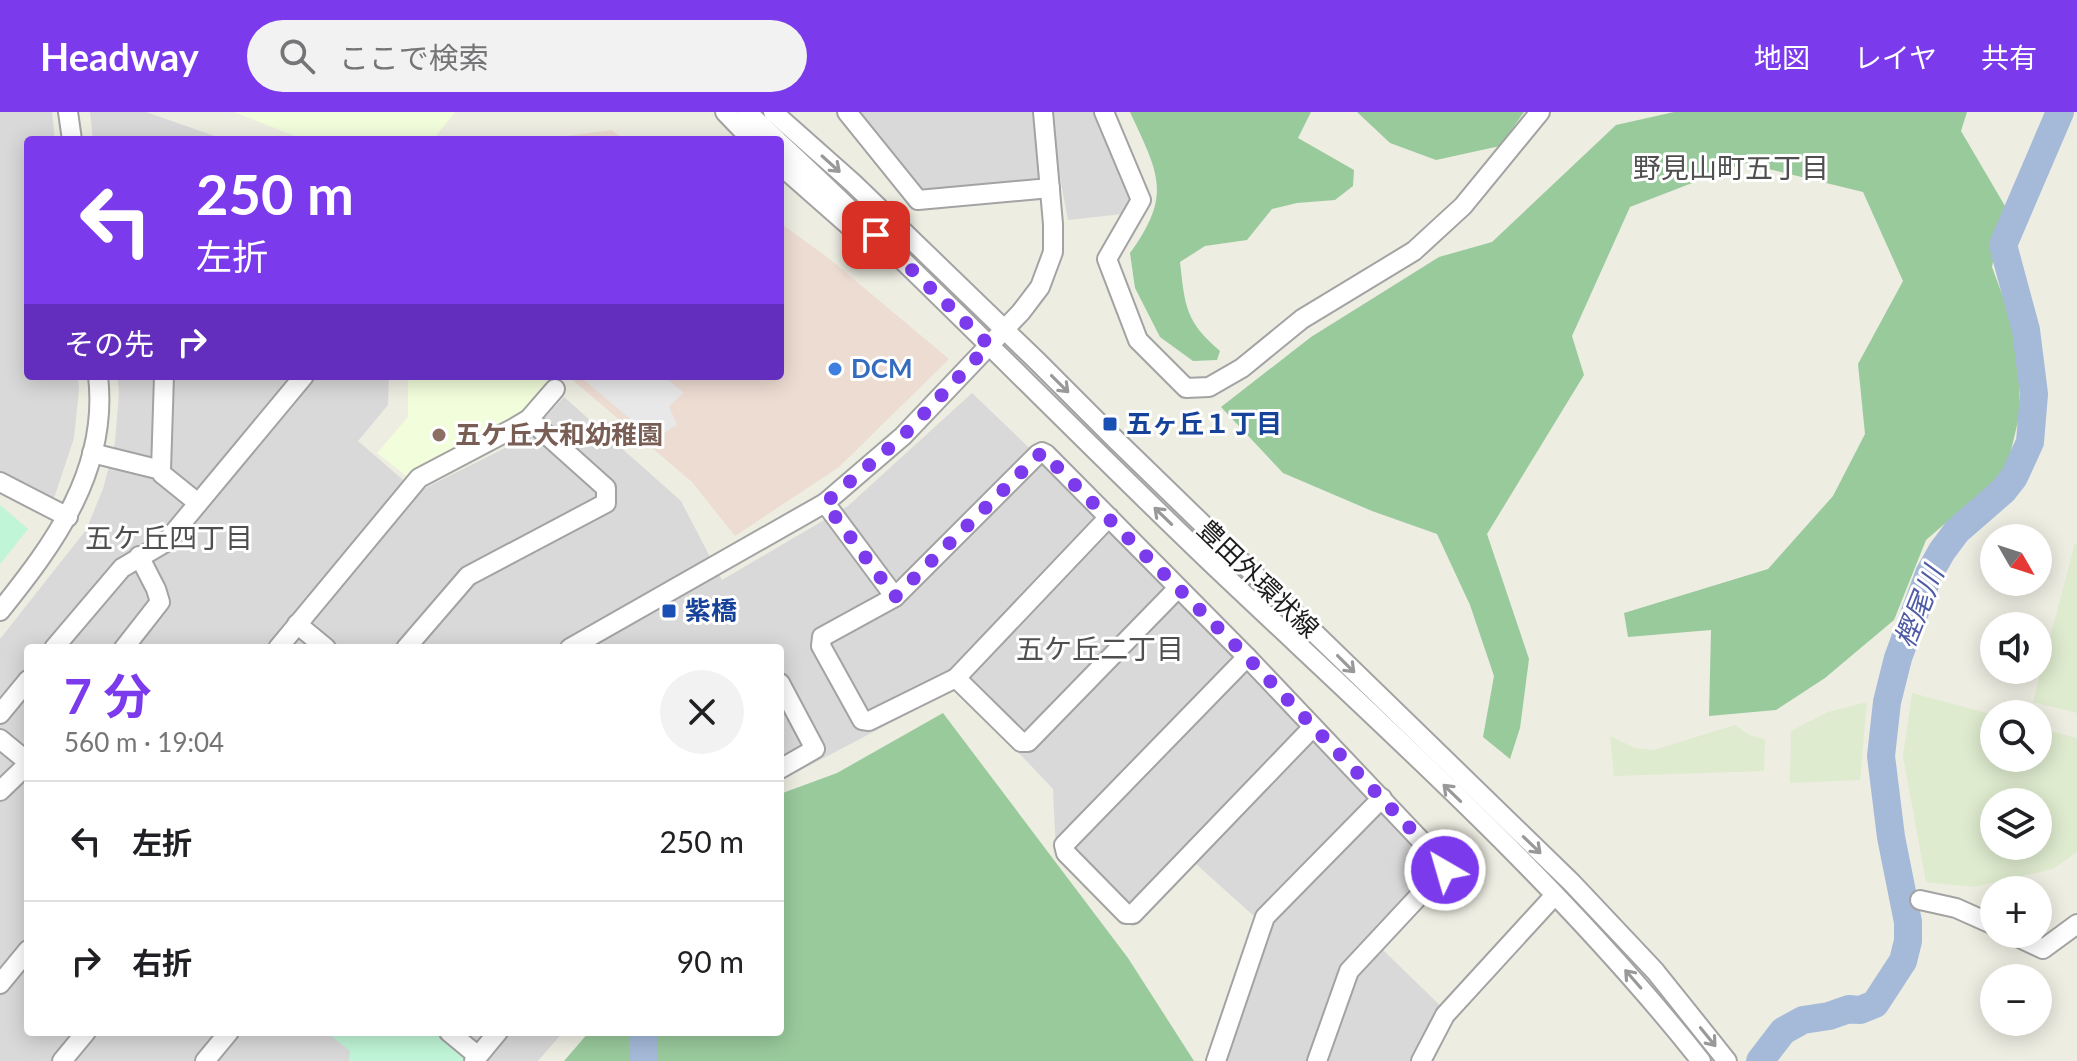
<!DOCTYPE html>
<html lang="ja">
<meta charset="utf-8">
<style>
:root{--surface:#fff;--page:#f2f2f2;--text:#202124;--muted:#757577;--line:#e0e0e0;--accent:#7c3aed}
body{margin:0;font-family:Lato,"Noto Sans JP",sans-serif;background:var(--page);color:var(--text);height:100vh;display:flex;flex-direction:column;font-size:30px;white-space:nowrap}
*{box-sizing:border-box;margin:0}
p{font-size:26px;color:var(--muted)}
.icon{flex:none;width:44px;height:44px;fill:none;stroke:currentColor;stroke-width:2;stroke-linecap:round;stroke-linejoin:round}
.map{position:relative;flex:1;overflow:hidden}
.panel{position:absolute;left:24px;top:532px;width:760px;height:392px;display:flex;flex-direction:column;background:var(--surface);border-radius:8px;box-shadow:0 4px 20px #0003}
.panel>*{flex:none}
.guide{position:absolute;left:24px;top:24px;width:760px;height:244px;border-radius:8px;box-shadow:0 4px 20px #0003;background:#7c3aed;color:#fff;overflow:hidden}
.needle{width:52px;rotate:129deg}
.tools{position:absolute;left:1980px;top:412px;display:grid;gap:16px}
.tools a{display:grid;place-items:center;width:72px;height:72px;border-radius:50%;background:var(--surface);box-shadow:0 4px 20px #0003;font-size:40px}
.pin{position:absolute;display:grid;place-items:center;width:68px;height:68px;color:#fff;margin:-34px;border-radius:16px;box-shadow:0 4px 12px #0006}
.me{position:absolute;width:88px;margin:-44px;rotate:322deg;stroke-linejoin:round;filter:drop-shadow(0 0 6px #0008)}
.turn{display:flex;align-items:center;gap:28px;height:168px;padding:0 40px;font-size:36px}
.turn .icon{width:104px;height:104px;stroke-width:2.5}
.turn b{display:block;font-size:56px;line-height:68px}
.then{display:flex;align-items:center;height:76px;padding:0 40px;background:#0003;gap:16px;font-size:30px}
.round{display:grid;place-items:center;flex:none;width:84px;height:84px;border-radius:42px;background:var(--page)}
.summary{display:flex;align-items:center;justify-content:space-between;height:136px;padding:0 40px}
h1{font-size:48px;font-weight:700;line-height:60px;color:var(--accent)}
ul{padding:0;list-style:none}
li{display:flex;align-items:center;gap:24px;height:120px;padding:0 40px;border-top:2px solid var(--line)}
li div{flex:1}
li b{display:block;font-size:30px}
li em{font-style:normal}
header{display:flex;align-items:center;gap:48px;box-sizing:border-box;height:112px;padding:0 40px;background:var(--accent);color:#fff}
header strong{font-size:38px}
nav{display:flex;gap:44px;margin-inline-start:auto;font-size:28px}
.search{width:560px;height:72px;background:var(--page);display:flex;align-items:center;gap:20px;box-sizing:border-box;padding:0 28px;border-radius:44px;color:var(--muted);font-size:30px}
.map>svg:first-child{display:block}
.residential{fill:#dad9d9}
.commercial{fill:#eddcd2}
.education{fill:#f1fddb}
.farmland{fill:#deebce;fill-rule:evenodd}
.forest{fill:#99ca9c}
.park{fill:#c0f5d7}
.parking{fill:#e8e8e8}
.lines{fill:none;stroke-linecap:round;stroke-linejoin:round}
.river{stroke:#a5bad8;stroke-width:28}
.minor-casing{stroke:#a3a3a3;stroke-width:22}
.minor{stroke:#fff;stroke-width:18}
.oneway{stroke:#999}
.route{stroke:#7c3aed;stroke-width:14;stroke-dasharray:0 25.2}
.shop-dot{fill:#3f7fe0;stroke:#fff;stroke-width:3}
.transit-dot{fill:#1a4fb4;stroke:#fff;stroke-width:3}
.education-dot{fill:#8d6e63;stroke:#fff;stroke-width:3}
.labels{text-anchor:middle;stroke-width:6;stroke-linejoin:round;paint-order:stroke}
.shop-label{font-size:26px;font-weight:bold;fill:#366cbe;stroke:#fff;text-anchor:start}
.transit-label{font-size:26px;font-weight:bold;fill:#164399;stroke:#fff;text-anchor:start}
.education-label{font-size:26px;font-weight:bold;fill:#785e54;stroke:#fff;text-anchor:start}
.street-label{font-size:26px;fill:#1c1c1c;stroke:#fff}
.neighbourhood-label{font-size:28px;fill:#4f4f4f;stroke:#fff}
.water-label{font-size:28px;font-style:italic;fill:#4f5ba5;stroke:#fff}
</style>
<header>
<strong>Headway</strong>
<div class="search"><svg class="icon" aria-label="search" viewBox="0 0 24 24"><circle cx="10" cy="10" r="6"/><path d="M15 15l6 6"/></svg>ここで検索</div>
<nav><a>地図</a><a>レイヤ</a><a>共有</a></nav>
</header>
<div class="map">
<svg width="2077" height="949" viewBox="0 0 2077 949">
<rect width="100%" height="100%" fill="#edede2"/>
<g class="residential">
<path d="M0,0H52L55,28H28V264H78L79,278L74,326L54,386L45,405L0,379Z"/>
<path d="M90,0H146L226,28H93Z"/>
<path d="M857,0H1116L1143,74L1123,102L1068,108L1060,66L921,77Z"/>
<path d="M117,264H389L388,293L358,329L417,380L527,325L564,285L681,389L722,468L848,394L972,281L1113,416L1447,767L1381,836L1453,906L1430,949H1208L1256,806L1196,752L1133,815L1056,740L1053,677L957,576L780,669V536H28V920H563L538,949H0V527L86,418L103,377L115,331L119,280Z"/>
</g>
<g class="commercial">
<path d="M612,18L624,28H565L567,24Z"/>
<path d="M780,111L827,145L949,247L839,355L735,424L692,370L568,264H780Z"/>
</g>
<g class="education">
<path d="M234,0H455L433,28H305Z"/>
<path d="M408,264H546L550,268L518,305L409,366L377,341L408,305Z"/>
</g>
<g class="farmland">
<path d="M2075,431L2077,434V601L2033,590Z"/>
<path d="M1912,581L1994,603V646H2038V616L2077,626V740L2053,757L1974,775L1926,770L1903,644ZM1994,690H2038V734H1994Z"/>
<path d="M1867,590L1860,668L1790,671L1791,619L1828,600Z"/>
<path d="M1735,613L1749,623L1765,627L1764,659L1614,664L1610,624L1635,636L1654,638Z"/>
</g>
<g class="forest">
<path d="M1130,0H1311L1298,26L1354,58L1353,74L1335,88L1297,91L1272,97L1247,128L1205,134L1180,150C1185,194 1185,209 1220,239L1217,248L1193,249L1160,225L1135,176L1130,141C1173,82 1158,61 1130,0Z"/>
<path d="M1357,0H1524L1500,34L1436,48L1390,31Z"/>
<path d="M1674,0H1967L1961,19L2005,94L1992,155L2018,226L2020,301L2006,359L1926,428L1894,508L1825,566L1776,598L1709,604L1711,518L1628,525L1624,501L1768,457L1833,384L1865,322L1858,252L1903,169L1863,80L1744,51L1630,95L1572,224L1584,263L1487,422L1529,547L1520,616L1510,647L1483,625L1494,564L1470,493L1437,422L1372,399L1283,361L1221,295L1311,225L1439,145L1492,130L1616,13Z"/>
<path d="M943,601L1128,846L1194,949H564L589,920H780V682L837,661Z"/>
</g>
<g class="park">
<path d="M0,393L28,417L0,452Z"/>
<path d="M326,920H441L469,943L464,949H349L350,939Z"/>
</g>
<path class="parking" d="M579,264H664L684,281L669,294L677,313L654,327Z"/>
<g class="lines">
<g class="river">
<path d="M643,920L644,949"/>
<path d="M1760,949L1783,919L1803,908L1829,904L1849,897L1860,898L1875,892L1903,849L1908,829V810L1891,725L1881,644L1887,590L1898,546L1929,462L1942,439L1957,419L2003,379L2014,365L2030,330L2034,282L2026,218L2003,133L2060,0"/>
</g>
<defs>
<g id="minor">
<path d="M68,0L72,28"/>
<path d="M725,0L752,28"/>
<path d="M747,0L777,28"/>
<path d="M773,0L853,71L1037,249L1115,327L1572,771L1655,859L1727,949"/>
<path d="M847,0L918,88L1050,76"/>
<path d="M1104,0L1141,88L1107,147L1138,228L1186,276L1209,275L1242,256L1302,207L1414,139L1463,94L1540,0"/>
<path d="M780,31C925,166 1063,309 1206,446C1375,607 1556,766 1701,949"/>
<path d="M780,53L864,127"/>
<path d="M92,341L161,358L162,362L198,391"/>
<path d="M161,358L164,264"/>
<path d="M0,370L68,405"/>
<path d="M825,391L895,485"/>
<path d="M1109,405L956,566L869,609L862,608L821,534L822,525L895,485L1038,342L1042,340L1046,342L1247,545L1446,755L1349,859L1317,949"/>
<path d="M0,499C55,431 109,357 98,264"/>
<path d="M297,512L326,536"/>
<path d="M54,536L122,456L166,430L304,264"/>
<path d="M124,536L160,490L156,477L139,444"/>
<path d="M278,536L419,366L514,316L529,307L555,277"/>
<path d="M406,536L468,464L606,391V376L529,307"/>
<path d="M570,536L825,391L903,324L1021,200L1040,175L1053,140V112L1043,0"/>
<path d="M1247,545L1064,733L1066,741L1126,802H1133L1313,615"/>
<path d="M956,566L1021,630H1028L1178,476"/>
<path d="M780,571L815,637L780,657"/>
<path d="M0,602L28,568"/>
<path d="M0,627L28,650"/>
<path d="M0,679L28,652"/>
<path d="M1920,788L1956,796L1994,813"/>
<path d="M2011,822L2043,837L2077,812"/>
<path d="M0,872L28,838"/>
<path d="M449,920L478,944"/>
<path d="M62,949L86,920"/>
<path d="M205,949L229,920"/>
<path d="M474,949L498,920"/>
<path d="M1216,949L1265,805L1382,686"/>
<path d="M1421,949L1445,903L1554,784"/>
</g>
</defs>
<use href="#minor" class="minor-casing"/>
<use href="#minor" class="minor"/>
</g>
<defs><path id="oneway-shaft" d="M-6 0H5M1.5-3L5.5 0L1.5 3" fill="none" stroke-width="1.6" stroke-linecap="round" stroke-linejoin="round" transform="scale(2)"/></defs>
<g class="oneway">
<use href="#oneway-shaft" transform="translate(831 52) rotate(42)"/>
<use href="#oneway-shaft" transform="translate(1060 272) rotate(45)"/>
<use href="#oneway-shaft" transform="translate(1163 404) rotate(-136)"/>
<use href="#oneway-shaft" transform="translate(1346 552) rotate(45)"/>
<use href="#oneway-shaft" transform="translate(1452 681) rotate(-136)"/>
<use href="#oneway-shaft" transform="translate(1532 733) rotate(44)"/>
<use href="#oneway-shaft" transform="translate(1633 867) rotate(-131)"/>
<use href="#oneway-shaft" transform="translate(1708 925) rotate(51)"/>
</g>
<g class="lines">
<path class="route" d="M876,123L989,233L903,324L825,391L895,485L1042,340L1247,545L1445,753V758"/>
</g>
<circle class="shop-dot" cx="835" cy="257" r="8"/>
<g class="transit-dot">
<rect x="1102" y="304" width="16" height="16" rx="4"/>
<rect x="661" y="491" width="16" height="16" rx="4"/>
</g>
<circle class="education-dot" cx="439" cy="323" r="8"/>
<g class="labels">
<g class="shop-label">
<text x="851" y="266">DCM</text>
</g>
<g class="transit-label">
<text x="1126" y="321">五ヶ丘１丁目</text>
<text x="685" y="508">紫橋</text>
</g>
<g class="education-label">
<text x="455" y="332">五ケ丘大和幼稚園</text>
</g>
<g class="street-label">
<text transform="translate(1258 467) rotate(44)" y="9">豊田外環状線</text>
</g>
<g class="neighbourhood-label">
<text x="1731" y="66">野見山町五丁目</text>
<text x="169" y="436">五ケ丘四丁目</text>
<text x="1100" y="547">五ケ丘二丁目</text>
</g>
<g class="water-label">
<text transform="translate(1919 495) rotate(-68)" y="10">樫尾川</text>
</g>
</g>
</svg>
<div class="tools">
<a><svg class="needle" viewBox="-14 -14 28 28"><path d="M0-13l5 13h-10z" fill="#e53935"/><path d="M0 13l5-13h-10z" fill="#757577"/></svg></a>
<a><svg class="icon" aria-label="sound" viewBox="0 0 24 24"><path d="M4 9h4l5-4v14l-5-4H4zM17 9q2 3 0 6"/></svg></a>
<a><svg class="icon" aria-label="search" viewBox="0 0 24 24"><circle cx="10" cy="10" r="6"/><path d="M15 15l6 6"/></svg></a>
<a><svg class="icon" aria-label="layers" viewBox="0 0 24 24"><path d="M12 4l9 5-9 5-9-5zM3 14l9 5 9-5"/></svg></a>
<a>+</a>
<a>−</a>
</div>
<div class="pin" style="left:876px;top:123px;background:#d93025"><svg class="icon" aria-label="arrive" viewBox="0 0 24 24"><path d="M6 21V4h12l-3 4 3 4H6"/></svg></div>
<svg class="me" style="left:1445px;top:758px" viewBox="-20 -20 40 40"><circle r="17" fill="#7c3aed" stroke="#fff" stroke-width="3"/><path d="M0-11L8 9 0 5-8 9z" fill="#fff"/></svg>
<div class="guide">
<div class="turn"><svg class="icon" aria-label="left" viewBox="0 0 24 24"><path d="M17 20v-9H6M10 6l-5 5 5 5"/></svg><div><b>250 m</b>左折</div></div>
<div class="then">その先<svg class="icon" aria-label="right" viewBox="0 0 24 24"><path d="M7 20v-9h11M14 6l5 5-5 5"/></svg></div>
</div>
<section class="panel">
<div class="summary"><div><h1>7 分</h1><p>560 m · 19:04</p></div><a class="round"><svg class="icon" aria-label="close" viewBox="0 0 24 24"><path d="M6 6l12 12M18 6L6 18"/></svg></a></div>
<ul>
<li><svg class="icon" aria-label="left" viewBox="0 0 24 24"><path d="M17 20v-9H6M10 6l-5 5 5 5"/></svg><div><b>左折</b></div><em>250 m</em></li>
<li><svg class="icon" aria-label="right" viewBox="0 0 24 24"><path d="M7 20v-9h11M14 6l5 5-5 5"/></svg><div><b>右折</b></div><em>90 m</em></li>
</ul>
</section>
</div>
